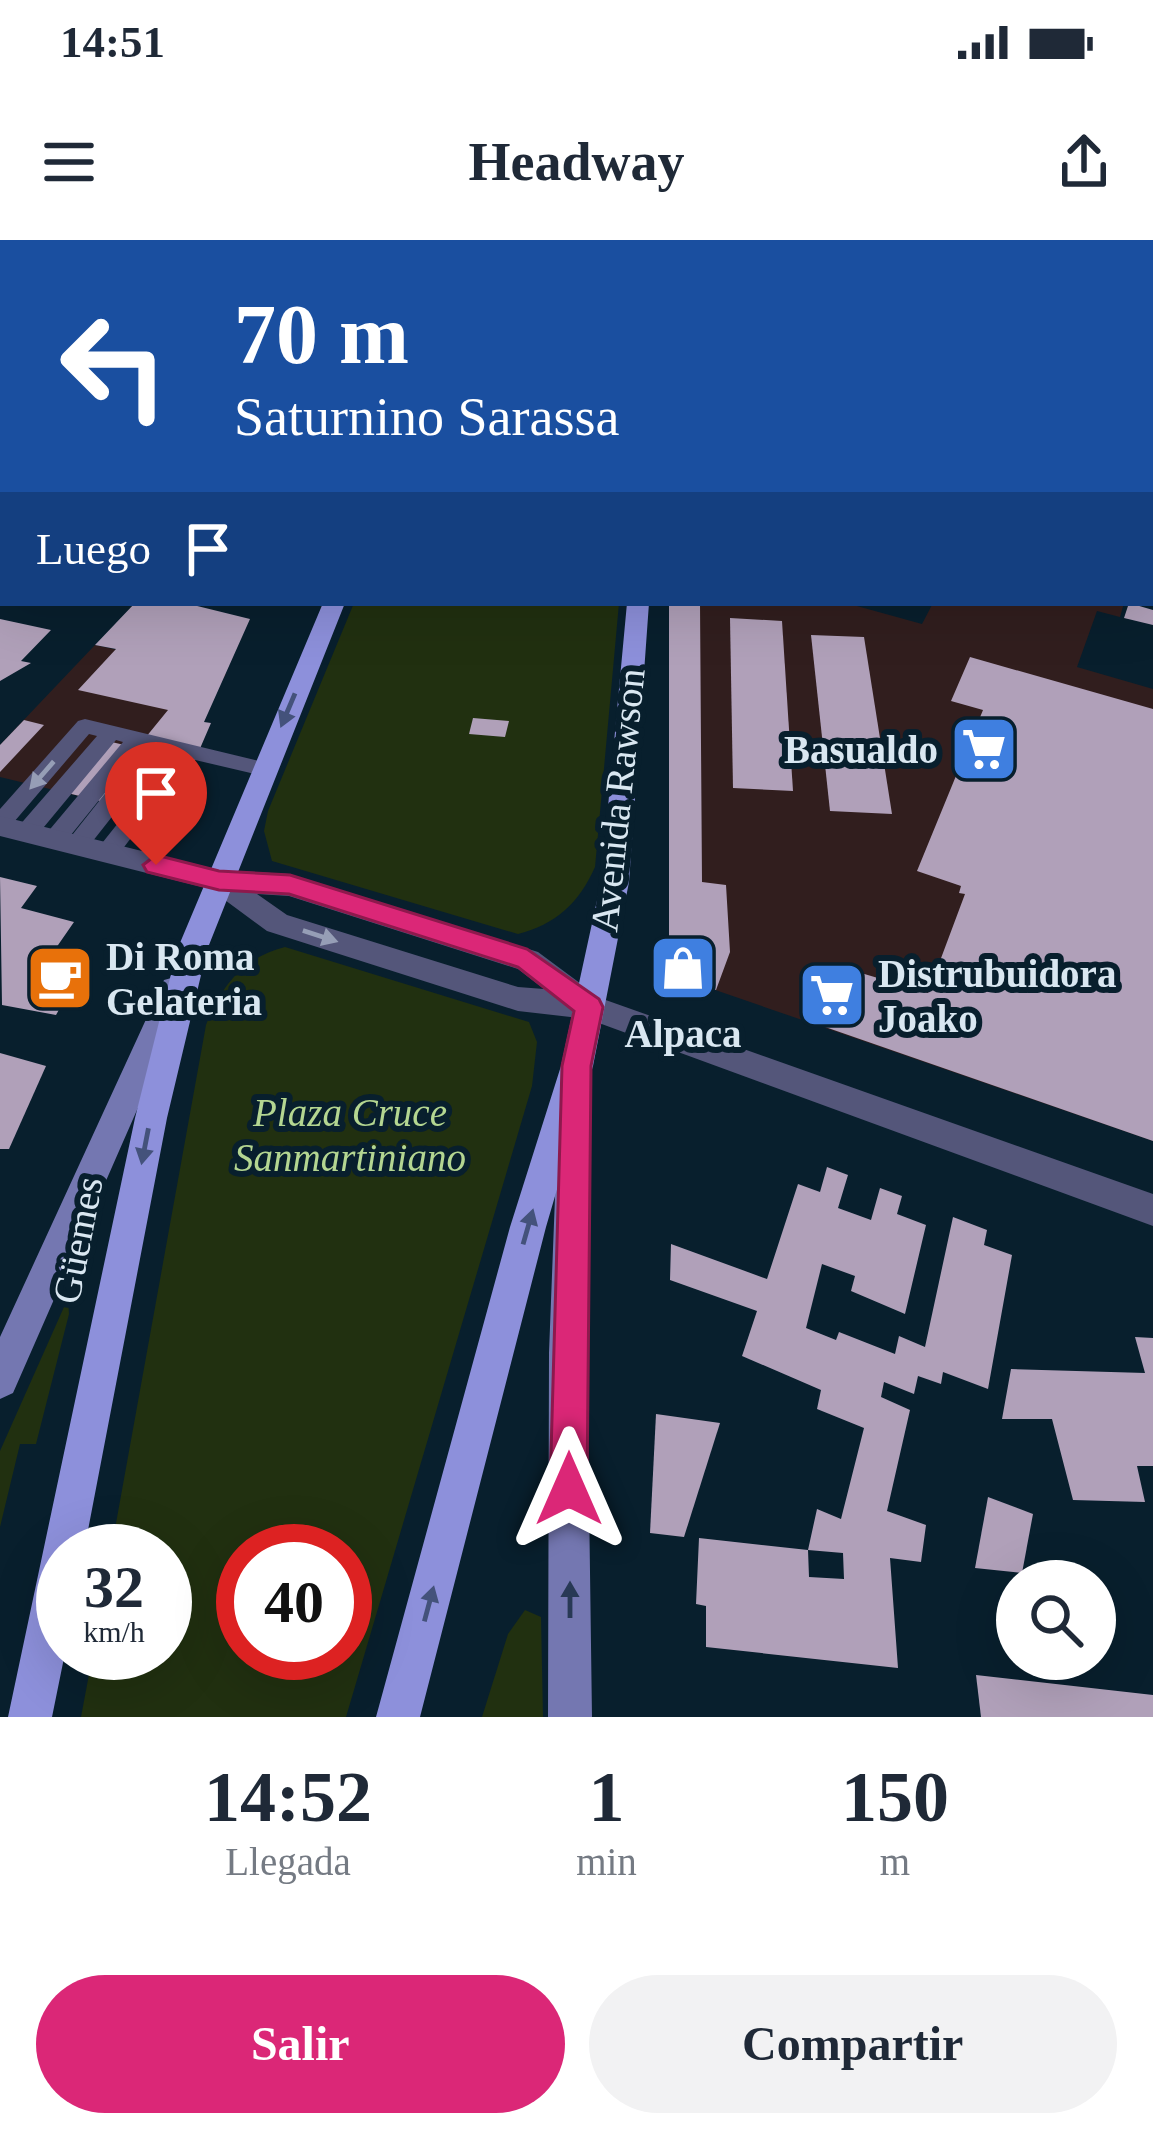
<!DOCTYPE html>
<html lang="es">
<meta charset="utf-8">
<style>
:root{--surface:#fff;--page:#f2f2f3;--text:#1f2937;--muted:#747a83;--accent:#db2777}
body{margin:0;font-family:Georgia,serif;background:var(--page);color:var(--text);height:100vh;display:flex;flex-direction:column;font-size:45px;white-space:nowrap}
*{box-sizing:border-box;margin:0}
p{font-size:39px;color:var(--muted)}
.icon{flex:none;width:66px;height:66px;fill:none;stroke:currentColor;stroke-width:2;stroke-linecap:round;stroke-linejoin:round}
.map{position:relative;height:1477px;overflow:hidden}
.side{display:flex;flex-direction:column;background:var(--surface);flex:1}
.side>*{flex:none}
.hud{position:absolute;left:0px;top:0px;width:1155px;height:366px;box-shadow:0 12px 48px #0002;background:#1a4fa0;color:#fff;overflow:hidden}
.tools{position:absolute;left:996px;top:1320px;display:grid;gap:24px}
.tools a{display:grid;place-items:center;width:120px;height:120px;border-radius:50%;background:var(--surface);box-shadow:0 12px 48px #0002;font-size:60px}
.speed{position:absolute;left:36px;top:1284px;display:flex;gap:24px;font-size:60px;font-weight:700;text-align:center}
.speed>*{display:grid;place-content:center;width:156px;height:156px;border-radius:50%;background:var(--surface);box-shadow:0 12px 48px #0002;line-height:1}
.speed small{font-size:30px;font-weight:400}
.speed .limit{border:18px solid #d22;background:#fff;color:#111}
.pin{position:absolute;display:grid;place-items:center;width:102px;height:102px;color:#fff;margin:-123px -51px;border-radius:50% 50% 50% 0;rotate:-45deg;box-shadow:0 0 12px #0007}
.pin .icon{rotate:45deg}
.me{position:absolute;width:132px;margin:-66px;rotate:0deg;stroke-linejoin:round;filter:drop-shadow(0 0 9px #0008)}
.turn{display:flex;align-items:center;gap:42px;height:252px;padding:0 36px;font-size:54px}
.turn .icon{width:156px;height:156px;stroke-width:2.5}
.turn b{display:block;font-size:84px;line-height:102px}
.then{display:flex;align-items:center;height:114px;padding:0 36px;background:#0003;gap:24px;font-size:45px}
.eta{display:flex;justify-content:space-evenly;align-items:center;height:204px;text-align:center}
.eta b{font-size:72px;font-weight:600;line-height:84px}
.button{display:flex;gap:24px;margin-top:auto;padding:24px 36px}
.button a{flex:1;height:138px;border-radius:72px;background:var(--accent);color:#fff;font-size:48px;font-weight:600;line-height:138px;text-align:center}
.button a+a{background:var(--page);color:var(--text)}
.status{display:flex;justify-content:space-between;align-items:center;height:84px;padding:0 60px;background:var(--surface);direction:ltr}
.status svg{height:33px;fill:currentColor}
header{display:flex;justify-content:space-between;align-items:center;height:156px;padding:0 36px;background:var(--surface);font-size:54px;font-weight:600}
.map>svg:first-child{display:block}
.commercial{fill:#311e1e}
.green{fill:#213010;fill-rule:evenodd}
.building{fill:#b0a0b9}
.lines{fill:none;stroke-linecap:round;stroke-linejoin:round}
.lane{fill:#54567a;fill-rule:evenodd}
.street{fill:#54567a;fill-rule:evenodd}
.secondary{fill:#7477b1;fill-rule:evenodd}
.primary{fill:#8d90db;fill-rule:evenodd}
.oneway{fill:#44527b}
.oneway2{fill:#969eb6}
.oneway3{fill:#283955}
.route{fill:#db2777;stroke:#8e194d;stroke-width:3}
.labels{text-anchor:middle;stroke-width:12;stroke-linejoin:round;paint-order:stroke}
.poi-label{font-size:39px;font-weight:bold;fill:#d9e7f1;stroke:#081f2d;text-anchor:start}
.street-label{font-size:39px;fill:#d9e7f1;stroke:#081f2d}
.park-label{font-size:39px;font-style:italic;fill:#b4d691;stroke:#081f2d}
</style>
<div class="status"><b>14:51</b><svg viewBox="0 0 49 12"><path d="M0 12V9h3v3zM5 12V6h3v6zM10 12V3h3v9zM15 12V0h3v12zM26 1h20v11H26zM47 4h2v5h-2z"/></svg></div>
<header><svg class="icon" aria-label="menu" viewBox="0 0 24 24"><path d="M4 6h16M4 12h16M4 18h16"/></svg>Headway<svg class="icon" aria-label="share" viewBox="0 0 24 24"><path d="M12 15V3M7 8l5-5 5 5M5 13v7h14v-7"/></svg></header>
<div class="map">
<svg width="1153" height="1477" viewBox="0 0 1153 1477">
<rect width="100%" height="100%" fill="#081f2d"/>
<g class="commercial">
<path d="M669,363H846L922,384L933,363H1124L1120,377L1097,371L1077,427L1153,449V901L692,742L669,718Z"/>
<path d="M95,405L226,434L137,570L0,537V505Z"/>
</g>
<g class="green">
<path d="M354,363H619L595,627C579,663 556,684 518,694L272,621L264,591L268,571Z"/>
<path d="M285,707L529,782L537,802L532,846L346,1477H81L93,1413H165V1311H111L206,785C220,747 244,717 285,707ZM243,1311H345V1413H243Z"/>
<path d="M68,1058L69,1074L36,1204H20L0,1287V1211Z"/>
<path d="M525,1370L541,1377L543,1477H482L508,1394Z"/>
</g>
<g class="building">
<path d="M135,363H185L250,379L204,482L211,483L170,578L55,550L99,499L137,508L168,470L78,450L116,409L95,405Z"/>
<path d="M669,363H700L702,642L726,645L730,712L716,750L692,742L669,718Z"/>
<path d="M1129,363L1153,370V385L1124,378Z"/>
<path d="M730,378L782,381L793,551L733,548Z"/>
<path d="M0,379L51,390L21,421L31,423L0,441Z"/>
<path d="M811,395L864,397L892,574L830,571Z"/>
<path d="M970,417L1153,469V901L805,780L831,724L928,753L965,654L959,653L961,646L917,631L983,470L951,461Z"/>
<path d="M473,478L509,481L505,497L469,494Z"/>
<path d="M24,480L44,485L0,532V505Z"/>
<path d="M0,637L37,646L21,668L74,682L56,708L67,731L57,747L70,750L56,775L2,765Z"/>
<path d="M0,813L46,826L9,909H0Z"/>
<path d="M827,927L848,935L838,968L871,980L880,948L902,956L897,974L926,985L905,1074L851,1051L855,1036L822,1024L806,1088L836,1100L839,1092L895,1114L899,1096L925,1107L953,977L987,990L984,1005L1012,1015L988,1149L943,1132L941,1144L918,1136L914,1154L884,1142L881,1157L910,1170L887,1271L926,1285L921,1322L890,1318L898,1428L706,1407V1366L696,1364L699,1298L808,1310L809,1337L844,1339L843,1313L808,1310L817,1269L841,1279L864,1188L817,1169L821,1150L742,1116L757,1071L670,1040L671,1004L767,1039L798,944L820,952Z"/>
<path d="M1135,1097L1153,1098V1226H1137L1145,1262L1073,1260L1052,1179H1002L1011,1129L1145,1133Z"/>
<path d="M656,1174L720,1183L684,1297L650,1293Z"/>
<path d="M988,1257L1033,1274L1022,1333L975,1328Z"/>
<path d="M976,1435L1153,1455V1477H981Z"/>
</g>
<g class="lines">
<path class="lane" d="M85,479L263,522L273,529L263,536L191,519L115,619H99L96,613L99,607L173,514L163,512L85,611H69L66,605L69,599L142,507L62,606H46L43,600L46,594L123,502L116,500L34,599H18L15,593L18,587L97,496L89,494L8,589L0,591V569L78,481Z"/>
<g class="street">
<rect x="1152" y="88" width="1" height="10"/>
<path d="M0,576L219,630L289,634L538,712L600,758L1153,954V986L588,779L518,771L267,691L210,649L0,596ZM257,654L289,656L518,729L544,749L518,747L287,675Z"/>
</g>
<g class="secondary">
<path d="M175,737L186,740L190,749L13,1153L0,1159V1097L160,749L164,740Z"/>
<path d="M575,839L586,843L591,853L587,1113L592,1477H548L549,1113L559,853L564,843Z"/>
</g>
<g class="primary">
<path d="M502,0H518L500,3Z"/>
<path d="M323,363H345L207,710L167,878L84,1311H63L65,1413L52,1477H8L135,878L177,710Z"/>
<path d="M627,363H649L629,642L593,826L546,987L420,1477H376L510,987L561,826L601,642Z"/>
</g>
</g>
<defs><path id="oneway-solid" d="M-6-.8H1V-3.2L6.5 0L1 3.2V.8H-6Z" transform="scale(3)"/></defs>
<g class="oneway">
<use href="#oneway-solid" transform="translate(288 470) rotate(113)"/>
<use href="#oneway-solid" transform="translate(145 906) rotate(101)"/>
<use href="#oneway-solid" transform="translate(528 987) rotate(-74)"/>
<use href="#oneway-solid" transform="translate(429 1364) rotate(-75)"/>
</g>
<g class="oneway2">
<use href="#oneway-solid" transform="translate(42 535) rotate(131)"/>
<use href="#oneway-solid" transform="translate(320 696) rotate(18)"/>
</g>
<use class="oneway3" href="#oneway-solid" transform="translate(570 1360) rotate(-90)"/>
<path class="route" d="M156,615L219,631L290,635L527,709L599,759L603,767L591,826L587,1249L582,1262L569,1268L556,1262L550,1249L562,826L574,771L518,727L289,654L219,650L147,632L143,625Z"/>
<defs>
<symbol id="supermarket-square" viewBox="-11 -11 22 22"><rect x="-9" y="-9" width="18" height="18" rx="4" fill="#3f7fe0" stroke="#081f2d"/><path d="M-6-5.5h2.5l.6 2H6L4.5 2H-2.5L-4.4-4H-6ZM-1.5 3.2a1.3 1.3 0 1 0 .1 0ZM3 3.2a1.3 1.3 0 1 0 .1 0Z" fill="#fff"/></symbol>
<symbol id="shop-square" viewBox="-11 -11 22 22"><rect x="-9" y="-9" width="18" height="18" rx="4" fill="#3f7fe0" stroke="#081f2d"/><path d="M-5-2.5h2.3a2.7 3.5 0 0 1 5.4 0H5L5.5 6h-11ZM-1.5-2.5h3a1.5 2.3 0 0 0-3 0Z" fill="#fff"/></symbol>
<symbol id="cafe-square" viewBox="-11 -11 22 22"><rect x="-9" y="-9" width="18" height="18" rx="4" fill="#e8710a" stroke="#081f2d"/><path d="M-5.5-4.5H6V0H3Q3 3.5 0 3.5H-2.5Q-5.5 3.5-5.5 0ZM3-3.2v2h1.7v-2ZM-6 4.5H4V6H-6Z" fill="#fff"/></symbol>
</defs>
<g fill-rule="evenodd">
<use href="#supermarket-square" x="946" y="471" width="76" height="76"/>
<use href="#shop-square" x="645" y="690" width="76" height="76"/>
<use href="#cafe-square" x="22" y="700" width="76" height="76"/>
<use href="#supermarket-square" x="794" y="717" width="76" height="76"/>
</g>
<g class="labels">
<g class="poi-label">
<text x="938" y="523" text-anchor="end">Basualdo</text>
<text x="106" y="730">Di Roma<tspan x="106" dy="45">Gelateria</tspan></text>
<text x="878" y="747">Distrubuidora<tspan x="878" dy="45">Joako</tspan></text>
<text x="683" y="807" text-anchor="middle">Alpaca</text>
</g>
<g class="street-label">
<text transform="translate(617 560) rotate(-84)" y="14">Avenida Rawson</text>
<text transform="translate(77 1000) rotate(-79)" y="14">Güemes</text>
</g>
<g class="park-label">
<text x="350" y="886">Plaza Cruce<tspan x="350" dy="45">Sanmartiniano</tspan></text>
</g>
</g>
</svg>
<div class="tools">
<a><svg class="icon" aria-label="search" viewBox="0 0 24 24"><circle cx="10" cy="10" r="6"/><path d="M15 15l6 6"/></svg></a>
</div>
<div class="speed"><div>32<small>km/h</small></div><div class="limit">40</div></div>
<div class="pin" style="left:156px;top:625px;background:#d93025"><svg class="icon" aria-label="arrive" viewBox="0 0 24 24"><path d="M6 21V4h12l-3 4 3 4H6"/></svg></div>
<svg class="me" style="left:569px;top:1249px" viewBox="-20 -20 40 40"><path d="M0-17L14 15 0 8-14 15z" fill="#db2777" stroke="#fff" stroke-width="4"/></svg>
<div class="hud">
<div class="turn"><svg class="icon" aria-label="left" viewBox="0 0 24 24"><path d="M17 20v-9H6M10 6l-5 5 5 5"/></svg><div><b>70 m</b>Saturnino Sarassa</div></div>
<div class="then">Luego<svg class="icon" aria-label="arrive" viewBox="0 0 24 24"><path d="M6 21V4h12l-3 4 3 4H6"/></svg></div>
</div>
</div>
<section class="side">
<div class="eta">
<div><b>14:52</b><p>Llegada</p></div>
<div><b>1</b><p>min</p></div>
<div><b>150</b><p>m</p></div>
</div>
<div class="button"><a>Salir</a><a>Compartir</a></div>
</section>
